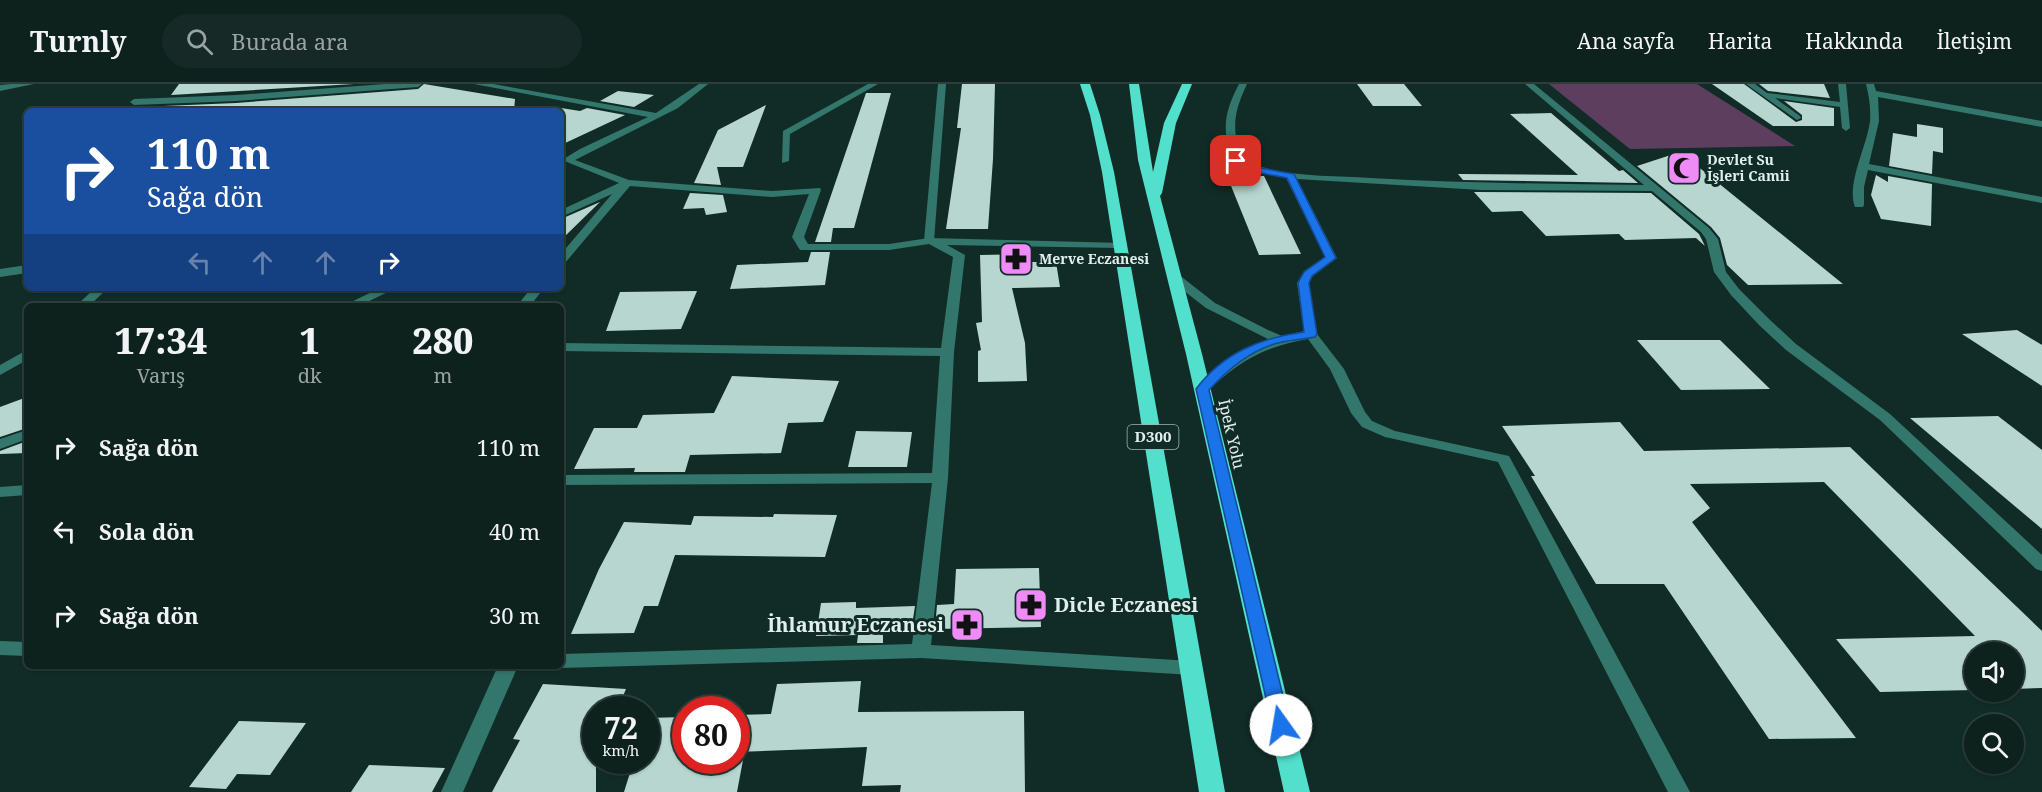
<!DOCTYPE html>
<html lang="tr">
<meta charset="utf-8">
<style>
:root{--surface:#0d211d;--page:#162926;--text:#f1f3f6;--muted:#9aa3a4;--line:#2d3e3b}
body{margin:0;font-family:"Noto Serif",serif;background:var(--page);color:var(--text);height:100vh;display:flex;flex-direction:column;font-size:22px;white-space:nowrap}
*{box-sizing:border-box;margin:0}
p{font-size:20px;color:var(--muted)}
.icon{flex:none;width:33px;height:33px;fill:none;stroke:currentColor;stroke-width:2;stroke-linecap:round;stroke-linejoin:round}
.map{position:relative;flex:1;overflow:hidden}
.drawer{position:absolute;left:24px;top:219px;width:540px;height:366px;display:flex;flex-direction:column;background:var(--surface);border-radius:9px;box-shadow:0 2px 4px #0004,0 0 0 2px var(--line)}
.drawer>*{flex:none}
.banner{position:absolute;left:24px;top:24px;width:540px;height:183px;border-radius:9px;box-shadow:0 2px 4px #0004,0 0 0 2px var(--line);background:#1a4fa0;color:#fff;overflow:hidden}
.controls{position:absolute;left:1964px;top:558px;display:grid;gap:12px}
.controls a{display:grid;place-items:center;width:60px;height:60px;border-radius:50%;background:var(--surface);box-shadow:0 2px 4px #0004,0 0 0 2px var(--line);font-size:30px}
.speed{position:absolute;left:582px;top:612px;display:flex;gap:12px;font-size:30px;font-weight:700;text-align:center}
.speed>*{display:grid;place-content:center;width:78px;height:78px;border-radius:50%;background:var(--surface);box-shadow:0 2px 4px #0004,0 0 0 2px var(--line);line-height:1}
.speed small{font-size:15px;font-weight:400}
.speed .limit{border:9px solid #d22;background:#fff;color:#111}
.pin{position:absolute;display:grid;place-items:center;width:51px;height:51px;color:#fff;margin:-26px;border-radius:12px;box-shadow:0 3px 9px #0006}
.me{position:absolute;width:66px;margin:-33px;rotate:347deg;stroke-linejoin:round;filter:drop-shadow(0 0 4px #0008)}
.turn{display:flex;align-items:center;gap:21px;height:126px;padding:0 24px;font-size:27px}
.turn .icon{width:78px;height:78px;stroke-width:2.5}
.turn b{display:block;font-size:42px;line-height:51px}
.lanes{display:flex;align-items:center;height:57px;padding:0 24px;background:#0003;justify-content:center;gap:30px;direction:ltr}
.lanes .off{opacity:.35}
.eta{display:flex;justify-content:space-evenly;align-items:center;height:102px;text-align:center}
.eta b{font-size:36px;font-weight:800;line-height:42px}
ul{padding:0;list-style:none}
li{display:flex;align-items:center;gap:18px;height:84px;padding:0 24px}
li div{flex:1}
li b{display:block;font-size:22px}
li em{font-style:normal}
header{display:flex;align-items:center;gap:36px;box-sizing:border-box;height:84px;padding:0 30px;background:var(--surface);border-bottom:2px solid var(--line)}
header strong{font-size:28px}
nav{display:flex;gap:33px;margin-inline-start:auto;font-size:21px}
.search{width:420px;height:54px;background:var(--page);display:flex;align-items:center;gap:15px;box-sizing:border-box;padding:0 21px;border-radius:33px;color:var(--muted);font-size:22px}
.map>svg:first-child{display:block}
.green{fill:#5d3e5f}
.building{fill:#b7d6d0}
.lines{fill:none;stroke-linecap:round;stroke-linejoin:round}
.lane{fill:#33766c;fill-rule:evenodd}
.street{fill:#33766c;fill-rule:evenodd}
.highway{fill:#52e0cc;fill-rule:evenodd}
.route{fill:#1a73e8;stroke:#114b97;stroke-width:1.5}
.labels{text-anchor:middle;stroke-width:6;stroke-linejoin:round;paint-order:stroke}
.far-poi-label{font-size:14px;font-weight:bold;fill:#e0efec;stroke:#112c27;text-anchor:start}
.shield{fill:#112c27;stroke:#a2b4b1;stroke-width:1.5}
.shield-label{font-size:15px;font-weight:bold;fill:#e0efec}
.street-label{font-size:16px;fill:#e0efec;stroke:#112c27}
.near-poi-label{font-size:20px;font-weight:bold;fill:#e0efec;stroke:#112c27;text-anchor:start}
</style>
<header>
<strong>Turnly</strong>
<div class="search"><svg class="icon" aria-label="search" viewBox="0 0 24 24"><circle cx="10" cy="10" r="6"/><path d="M15 15l6 6"/></svg>Burada ara</div>
<nav><a>Ana sayfa</a><a>Harita</a><a>Hakkında</a><a>İletişim</a></nav>
</header>
<div class="map">
<svg width="2042" height="708" viewBox="0 0 2042 708">
<rect width="100%" height="100%" fill="#112c27"/>
<path class="green" d="M1549,0H1697L1795,62L1630,65Z"/>
<g class="building">
<path d="M179,0H354L171,11Z"/>
<path d="M424,0L515,15L514,27H160L164,22L236,19L418,5Z"/>
<path d="M962,0H995L993,75L988,145H946L961,44H957Z"/>
<path d="M1357,0H1404L1422,22H1373Z"/>
<path d="M1712,0H1744L1796,38L1802,36V31L1784,17L1834,24V42H1773Z"/>
<path d="M1759,0H1824L1830,14L1768,7Z"/>
<path d="M618,7L654,11L634,23L600,17Z"/>
<path d="M866,9H891L854,144H833L831,158H815Z"/>
<path d="M766,21L743,83H717L721,101L694,99L718,46Z"/>
<path d="M561,24L580,27L587,24L625,31L561,61Z"/>
<path d="M1551,29L1619,87L1623,86L1638,99L1463,96L1458,90L1578,91L1510,30Z"/>
<path d="M1917,40L1943,44V69L1933,67L1932,90L1889,82L1893,49L1917,53Z"/>
<path d="M1680,68L1843,200L1748,201L1727,181L1720,154L1711,143L1637,82Z"/>
<path d="M1876,91L1888,98V92L1932,100L1931,142L1881,135L1871,111Z"/>
<path d="M1227,92H1264L1301,170L1259,171Z"/>
<path d="M1474,108L1651,109L1699,150L1705,162L1696,154L1625,156L1619,150L1546,152L1522,127L1492,128Z"/>
<path d="M690,109L723,111L727,128L706,131L704,124L683,125Z"/>
<path d="M600,118L561,156V135Z"/>
<path d="M811,168H830L825,201L730,205L737,181L808,178Z"/>
<path d="M1024,170L1025,178H1056L1060,203L1012,204L1025,259L1027,297L978,298V267L981,266L976,239L982,238L980,171Z"/>
<path d="M697,207L681,245L606,247L620,208Z"/>
<path d="M2017,246L2042,261V302L1962,250Z"/>
<path d="M1637,256H1720L1770,305L1681,306Z"/>
<path d="M732,292L839,297L823,338L788,339L781,369L690,371L685,388H634L635,384L574,385L594,344H637L643,331L714,329Z"/>
<path d="M27,313V344L0,353V323Z"/>
<path d="M1998,332L2042,366V445L1910,334Z"/>
<path d="M1620,338L1644,367L1850,363L2042,547V604L2013,605V568H1974V606L1880,608L1836,555L1975,552L1824,398L1690,400L1710,424L1692,438L1856,654L1769,655L1664,500H1596L1531,392H1535L1502,342Z"/>
<path d="M856,347L912,348L907,383H848Z"/>
<path d="M27,357V369L0,370V367Z"/>
<path d="M774,430L837,431L825,473L675,471L658,522H644L634,549L571,550L599,485L624,438L691,441L694,432L773,433Z"/>
<path d="M1039,484L1041,543L935,545L937,521L954,520L956,485Z"/>
<path d="M856,518V524L915,522L911,548L883,549V559H857L858,551L816,552L821,519Z"/>
<path d="M861,597L858,628L1024,627L1025,708H900L901,701L862,702L867,663L736,668V631L771,630L777,600Z"/>
<path d="M543,600L626,605L617,626H596V708H492L520,656L513,655Z"/>
<path d="M686,633V676H743L737,708H624L634,676H646V634Z"/>
<path d="M239,637L306,639L270,691L237,690L226,705L189,703Z"/>
<path d="M369,681L445,684L432,708H351Z"/>
</g>
<g class="lines">
<g class="lane">
<path d="M868,0H878L790,50L789,77L782,79L783,47Z"/>
<path d="M938,0H946L934,157L929,160L924,157Z"/>
<path d="M1746,0H1755L1767,9L1840,18L1838,0H1846L1850,44L1846,47L1842,44L1840,23L1775,14L1800,32L1801,34L1797,36Z"/>
</g>
<g class="street">
<path d="M11,0H34L0,7V1Z"/>
<path d="M385,0H422L418,3L236,17L134,21L130,18L134,15L236,11Z"/>
<path d="M474,0H493L656,29L699,0H708L678,24L575,76L629,96L772,107L820,104L821,106L804,153L808,160H889L929,154L1124,159V163L1120,164L947,161L965,171L954,268L948,394L931,561L1192,577L1199,579L1202,584L1199,589L1192,591L921,574L561,584L554,582H561V570L912,560L932,399L561,401V391L932,389L940,272L561,267V259L941,264L953,173L929,160L889,166H800L792,153L809,110L772,113L630,102L565,179L561,181V170L612,110L561,133V126L619,99L562,76L580,65L648,33Z"/>
<path d="M1239,0H1247C1233,30 1232,43 1241,75C1280,94 1328,91 1371,94C1462,99 1553,100 1644,101L1525,0H1534L1709,144L1718,155L1726,188L1739,205L1769,235L1796,260L1890,330L2042,471V487L2036,485L1880,336L1786,266L1759,241L1731,211L1714,188L1706,155L1701,148L1652,107L1481,106L1297,95L1337,174L1313,192L1309,199L1317,250L1344,285L1365,328L1372,337L1395,347L1509,372L1690,708H1668L1498,378L1385,353L1362,343L1351,329L1330,285L1308,255C1266,262 1237,278 1207,308L1202,309L1195,305L1234,271L1268,255L1206,224L1170,196V190H1178L1215,219L1268,246L1282,252L1304,247L1297,199L1304,187L1325,173L1286,94L1249,87L1231,77C1223,44 1223,31 1239,0Z"/>
<path d="M1866,0H1874L1876,7L2042,37V43L1878,13L1879,37L1869,80L2042,113V119L1868,86L1864,103V121L1863,123H1855C1846,100 1867,62 1870,37C1871,24 1869,12 1866,0Z"/>
<path d="M27,181V189L0,193V185Z"/>
<path d="M95,204H108L89,222H76Z"/>
<path d="M380,204H396L359,222H343Z"/>
<path d="M531,204H544L530,222H517Z"/>
<path d="M27,266V276L0,291V281Z"/>
<path d="M27,346V355L0,365V355Z"/>
<path d="M27,401V411L0,413V403Z"/>
<path d="M0,557L27,558V572L0,571Z"/>
<path d="M498,582H518L463,708H441Z"/>
</g>
<g class="highway">
<path d="M1080,0H1090L1100,31L1114,88L1225,708H1199L1102,88L1090,31Z"/>
<path d="M1129,0H1139L1153,88L1164,39L1182,0H1192L1176,39L1162,109L1160,112L1202,270L1310,708H1284L1186,270L1138,76Z"/>
</g>
</g>
<path class="route" d="M1236,74L1255,83L1294,90L1336,174L1312,192L1309,199L1317,250L1315,253C1304,255 1293,256 1282,258C1253,264 1228,285 1209,306L1290,641L1287,646L1281,648L1274,646L1272,641L1196,305C1223,269 1260,254 1304,248L1298,199L1304,188L1325,173L1287,94L1250,87L1233,79L1231,77Z"/>
<defs>
<symbol id="mosque-square" viewBox="-11 -11 22 22"><rect x="-9" y="-9" width="18" height="18" rx="4" fill="#ef8bf7" stroke="#112c27"/><path d="M3.5-4.9A6 6 0 1 0 3.5 4.9A5 5 0 1 1 3.5-4.9Z" fill="#111"/></symbol>
<symbol id="pharmacy-square" viewBox="-11 -11 22 22"><rect x="-9" y="-9" width="18" height="18" rx="4" fill="#ef8bf7" stroke="#112c27"/><path d="M-2-6h4v4h4v4h-4v4h-4v-4h-4v-4h4Z" fill="#111"/></symbol>
</defs>
<g fill-rule="evenodd">
<use href="#mosque-square" x="1665" y="65" width="38" height="38"/>
<use href="#pharmacy-square" x="997" y="156" width="38" height="38"/>
<use href="#pharmacy-square" x="1012" y="502" width="38" height="38"/>
<use href="#pharmacy-square" x="948" y="522" width="38" height="38"/>
</g>
<g class="labels">
<g class="far-poi-label">
<text x="1707" y="81">Devlet Su<tspan x="1707" dy="16">İşleri Camii</tspan></text>
<text x="1039" y="180">Merve Eczanesi</text>
</g>
<rect class="shield" x="1127.5" y="341" width="51" height="24" rx="4.5"/>
<g class="shield-label">
<text x="1153" y="358">D300</text>
</g>
<g class="street-label">
<text transform="translate(1232 350) rotate(77)" y="6">İpek Yolu</text>
</g>
<g class="near-poi-label">
<text x="1054" y="528">Dicle Eczanesi</text>
<text x="944" y="548" text-anchor="end">İhlamur Eczanesi</text>
</g>
</g>
</svg>
<div class="controls">
<a><svg class="icon" aria-label="sound" viewBox="0 0 24 24"><path d="M4 9h4l5-4v14l-5-4H4zM17 9q2 3 0 6"/></svg></a>
<a><svg class="icon" aria-label="search" viewBox="0 0 24 24"><circle cx="10" cy="10" r="6"/><path d="M15 15l6 6"/></svg></a>
</div>
<div class="speed"><div>72<small>km/h</small></div><div class="limit">80</div></div>
<div class="pin" style="left:1236px;top:77px;background:#d93025"><svg class="icon" aria-label="arrive" viewBox="0 0 24 24"><path d="M6 21V4h12l-3 4 3 4H6"/></svg></div>
<svg class="me" style="left:1281px;top:641px" viewBox="-20 -20 40 40"><circle r="19" fill="#fff"/><path d="M0-13L10 11 0 6-10 11z" fill="#1a73e8"/></svg>
<div class="banner">
<div class="turn"><svg class="icon" aria-label="right" viewBox="0 0 24 24"><path d="M7 20v-9h11M14 6l5 5-5 5"/></svg><div><b>110 m</b>Sağa dön</div></div>
<div class="lanes"><svg class="icon off" aria-label="left" viewBox="0 0 24 24"><path d="M17 20v-9H6M10 6l-5 5 5 5"/></svg><svg class="icon off" aria-label="ahead" viewBox="0 0 24 24"><path d="M12 20V5M6 11l6-6 6 6"/></svg><svg class="icon off" aria-label="ahead" viewBox="0 0 24 24"><path d="M12 20V5M6 11l6-6 6 6"/></svg><svg class="icon" aria-label="right" viewBox="0 0 24 24"><path d="M7 20v-9h11M14 6l5 5-5 5"/></svg></div>
</div>
<section class="drawer">
<div class="eta">
<div><b>17:34</b><p>Varış</p></div>
<div><b>1</b><p>dk</p></div>
<div><b>280</b><p>m</p></div>
</div>
<ul>
<li><svg class="icon" aria-label="right" viewBox="0 0 24 24"><path d="M7 20v-9h11M14 6l5 5-5 5"/></svg><div><b>Sağa dön</b></div><em>110 m</em></li>
<li><svg class="icon" aria-label="left" viewBox="0 0 24 24"><path d="M17 20v-9H6M10 6l-5 5 5 5"/></svg><div><b>Sola dön</b></div><em>40 m</em></li>
<li><svg class="icon" aria-label="right" viewBox="0 0 24 24"><path d="M7 20v-9h11M14 6l5 5-5 5"/></svg><div><b>Sağa dön</b></div><em>30 m</em></li>
</ul>
</section>
</div>
